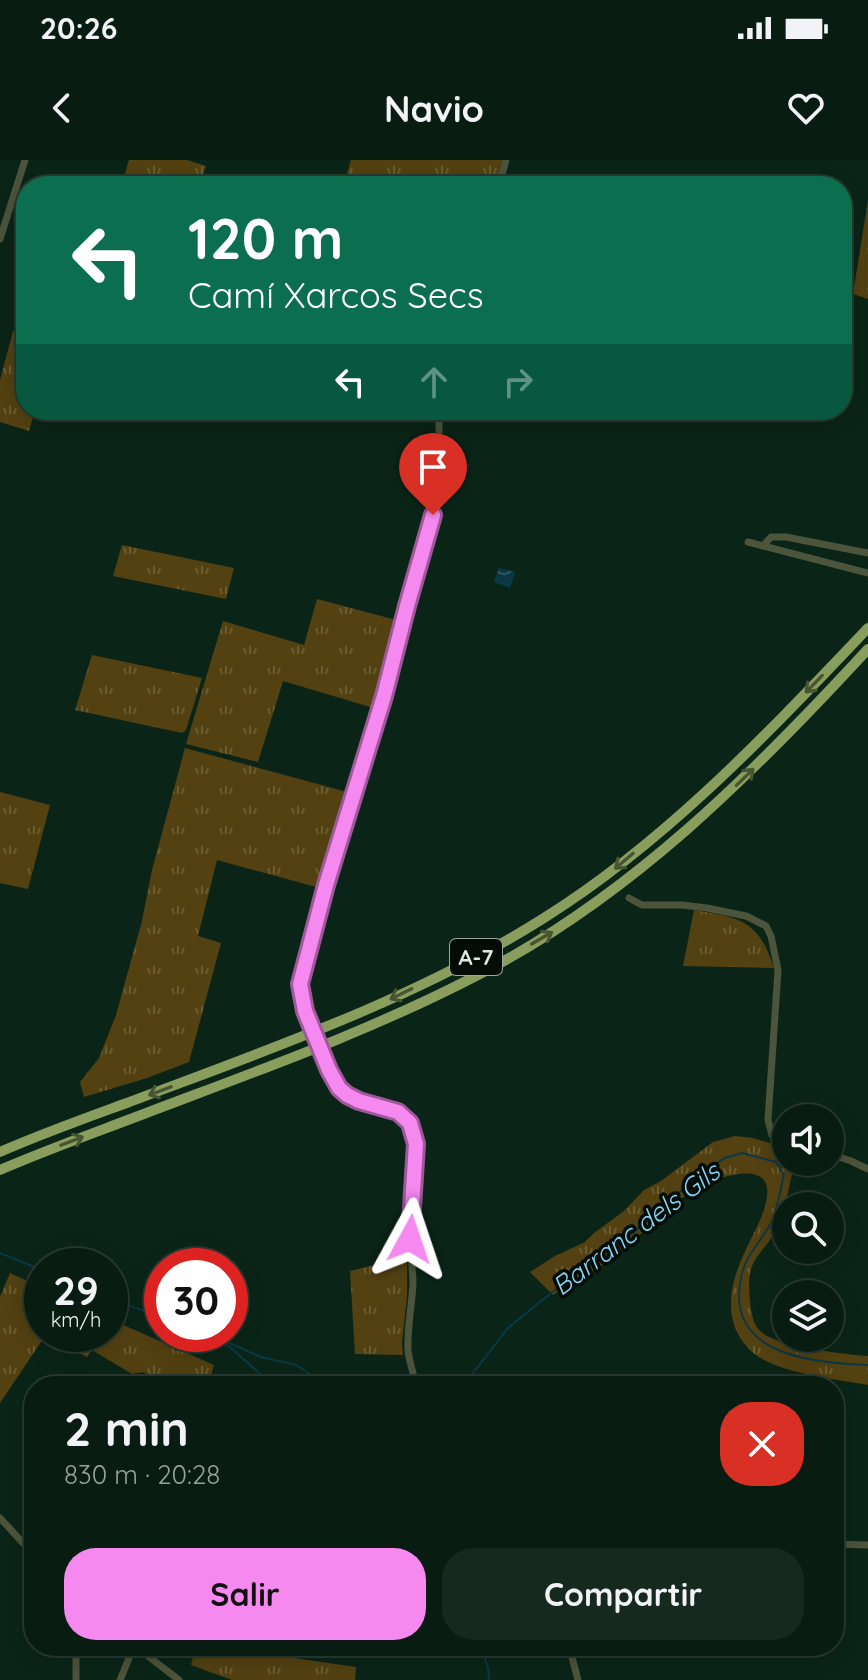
<!DOCTYPE html>
<html lang="es">
<meta charset="utf-8">
<style>
:root{--surface:#081c11;--page:#16291f;--text:#f1f3f6;--muted:#98a19f;--line:#293a31;--accent:#f589ef}
body{margin:0;font-family:Quicksand,sans-serif;background:var(--page);color:var(--text);height:100vh;display:flex;flex-direction:column;font-size:30px;white-space:nowrap}
*{box-sizing:border-box;margin:0}
p{font-size:26px;color:var(--muted)}
.icon{flex:none;width:44px;height:44px;fill:none;stroke:currentColor;stroke-width:2;stroke-linecap:round;stroke-linejoin:round}
.map{position:relative;flex:1;overflow:hidden}
.drawer{position:absolute;left:24px;top:1216px;width:820px;height:280px;display:flex;flex-direction:column;background:var(--surface);border-radius:32px;box-shadow:0 4px 20px #0003,0 0 0 2px var(--line)}
.drawer>*{flex:none}
.top-card{position:absolute;left:16px;top:16px;width:836px;height:244px;border-radius:32px;box-shadow:0 4px 20px #0003,0 0 0 2px var(--line);background:#0b6e4f;color:#fff;overflow:hidden}
.buttons{position:absolute;left:772px;top:944px;display:grid;gap:16px}
.buttons a{display:grid;place-items:center;width:72px;height:72px;border-radius:50%;background:var(--surface);box-shadow:0 4px 20px #0003,0 0 0 2px var(--line);font-size:40px}
.speed{position:absolute;left:24px;top:1088px;display:flex;gap:16px;font-size:40px;font-weight:700;text-align:center}
.speed>*{display:grid;place-content:center;width:104px;height:104px;border-radius:50%;background:var(--surface);box-shadow:0 4px 20px #0003,0 0 0 2px var(--line);line-height:1}
.speed small{font-size:20px;font-weight:400}
.speed .limit{border:12px solid #d22;background:#fff;color:#111}
.pin{position:absolute;display:grid;place-items:center;width:68px;height:68px;color:#fff;margin:-82px -34px;border-radius:50% 50% 50% 0;rotate:-45deg;box-shadow:0 0 8px #0007}
.pin .icon{rotate:45deg}
.me{position:absolute;width:88px;margin:-44px;rotate:5deg;stroke-linejoin:round;filter:drop-shadow(0 0 6px #0008)}
.turn{display:flex;align-items:center;gap:28px;height:168px;padding:0 40px;font-size:36px}
.turn .icon{width:104px;height:104px;stroke-width:2.5}
.turn b{display:block;font-size:56px;line-height:68px}
.lanes{display:flex;align-items:center;height:76px;padding:0 40px;background:#0003;justify-content:center;gap:40px;direction:ltr}
.lanes .off{opacity:.35}
.round{display:grid;place-items:center;flex:none;width:84px;height:84px;border-radius:32px;background:var(--page)}
.head{display:flex;align-items:center;justify-content:space-between;height:136px;padding:0 40px}
h1{font-size:48px;font-weight:800;line-height:60px}
.button{display:flex;gap:16px;margin-top:auto;padding:16px 40px}
.button a{flex:1;height:92px;border-radius:32px;background:var(--accent);color:#111;font-size:32px;font-weight:800;line-height:92px;text-align:center}
.button a+a{background:var(--page);color:var(--text)}
.status{display:flex;justify-content:space-between;align-items:center;height:56px;padding:0 40px;background:var(--surface);direction:ltr}
.status svg{height:22px;fill:currentColor}
header{display:flex;justify-content:space-between;align-items:center;height:104px;padding:0 40px;background:var(--surface);font-size:36px;font-weight:800}
.map>svg:first-child{display:block}
.grass{fill:url(#grass-tufts)}
.water{fill:url(#water-waves)}
.lines{fill:none;stroke-linecap:round;stroke-linejoin:round}
.stream{stroke:#0b3847;stroke-width:2}
.minor{stroke:#4c543b;stroke-width:7}
.highway{stroke:#899d5d;stroke-width:10}
.minor-bridge{stroke:#4c543b;stroke-width:7}
.oneway{stroke:#465432}
.route-casing{stroke:#9f599b;stroke-width:20}
.route{stroke:#f589ef;stroke-width:14}
.labels{text-anchor:middle;stroke-width:7;stroke-linejoin:round;paint-order:stroke}
.shield{fill:#030c06;stroke:#9aa79e;stroke-width:2}
.shield-label{font-size:22px;font-weight:bold;fill:#daeadf}
.water-label{font-size:26px;font-style:italic;fill:#83d8fb;stroke:#030c06}
</style>
<div class="status"><b>20:26</b><svg viewBox="0 0 49 12"><path d="M0 12V9h3v3zM5 12V6h3v6zM10 12V3h3v9zM15 12V0h3v12zM26 1h20v11H26zM47 4h2v5h-2z"/></svg></div>
<header><svg class="icon" aria-label="back" viewBox="0 0 24 24"><path d="M15 5l-7 7 7 7"/></svg>Navio<svg class="icon" aria-label="heart" viewBox="0 0 24 24"><path d="M12 20l-8-8c-3-5 5-10 8-4 3-6 11-1 8 4z"/></svg></header>
<div class="map">
<svg width="868" height="1520" viewBox="0 0 868 1520">
<defs>
<pattern id="grass-tufts" width="24" height="20" patternUnits="userSpaceOnUse" patternTransform="scale(2)"><rect width="24" height="20" fill="#534111"/><path d="M3 7l-1-3M5 7V3M7 7l1-3M15 17l-1-3M17 17v-4M19 17l1-3" fill="none" stroke="#6b5d33"/></pattern>
<pattern id="water-waves" width="16" height="10" patternUnits="userSpaceOnUse" patternTransform="scale(2)"><rect width="16" height="10" fill="#0b3847"/><path d="M0 5q4-4 8 0t8 0" fill="none" stroke="#2e5561"/></pattern>
</defs>
<rect width="100%" height="100%" fill="#0a2517"/>
<g class="grass">
<path d="M129,0H187L206,6L203,15L206,16L203,26H121Z"/>
<path d="M351,0H503L495,26H385L347,13Z"/>
<path d="M868,40V139L853,134Z"/>
<path d="M13,171L26,174V250H35L29,271L0,262V220Z"/>
<path d="M122,385L234,408L226,439L113,416Z"/>
<path d="M317,439L400,461L377,549L283,521L258,602L186,584L223,461L304,485Z"/>
<path d="M92,495L202,518L186,570L182,573L75,550Z"/>
<path d="M185,588L351,633L331,698H325L316,727L217,700L198,776L221,783L189,902L147,918L84,937L80,922L99,898L116,855L142,761L152,710Z"/>
<path d="M0,632L50,645L28,729L0,723Z"/>
<path d="M694,750C740,758 758,759 774,808L683,806Z"/>
<path d="M735,976L753,978L785,988L786,1002H793V1010C788,1031 784,1056 773,1075C767,1086 757,1094 752,1106C748,1117 749,1130 750,1142C751,1152 753,1164 760,1171C777,1187 844,1194 868,1196V1225C835,1219 770,1213 748,1188C718,1155 733,1115 750,1081C757,1066 765,1053 767,1036C772,996 711,1019 694,1030C665,1048 642,1075 615,1096C595,1111 574,1122 553,1135L530,1112L555,1096L585,1082L594,1073L624,1051L644,1030L661,1021L713,982Z"/>
<path d="M407,1097V1137L402,1183L403,1195L355,1194L350,1111Z"/>
<path d="M10,1113L42,1128V1174H110V1159L214,1205L208,1226H153L149,1217L144,1212L132,1214L92,1190L87,1197L45,1176L0,1243V1137Z"/>
<path d="M196,1486H211L356,1507L355,1520H232L191,1505Z"/>
</g>
<path class="water" d="M499,408L515,412L510,428L494,422Z"/>
<g class="lines">
<g class="stream">
<path d="M0,1093L42,1110"/>
<path d="M110,1138L162,1158"/>
<path d="M206,1174L218,1179"/>
<path d="M220,1179L261,1197L296,1205L328,1226"/>
<path d="M224,1182L274,1226"/>
<path d="M463,1226L508,1168L572,1116L599,1102L704,1011L725,998L742,993L776,1002L784,1015C780,1030 778,1049 771,1063C763,1078 748,1093 743,1110C719,1194 809,1203 868,1205"/>
<path d="M481,1486L488,1508L489,1520"/>
</g>
<g class="minor">
<path d="M499,26L506,0"/>
<path d="M0,79L25,0"/>
<path d="M748,382L868,413"/>
<path d="M763,386L771,377H786L868,393"/>
<path d="M629,738L642,745H682L707,748L746,756L766,766L771,776L778,810L768,960L772,975L786,985"/>
<path d="M305,851L300,824L305,802L363,600L384,536L407,446L443,319L445,309L439,277V250"/>
<path d="M329,910C334,919 338,929 347,935C365,947 401,944 411,965C423,991 412,1046 411,1075C409,1091 413,1107 413,1123C412,1145 407,1168 408,1190C409,1202 414,1214 416,1226"/>
<path d="M830,994L851,1001L868,1009"/>
<path d="M0,1358L34,1395"/>
<path d="M834,1384L868,1385"/>
<path d="M76,1486V1520"/>
<path d="M135,1486L179,1520"/>
<path d="M569,1486L578,1520"/>
<path d="M120,1520L134,1486"/>
</g>
<g class="highway">
<path d="M0,992C41,974 83,959 124,944C267,890 414,840 544,758C667,681 768,573 868,468"/>
<path d="M0,1010C46,990 94,973 141,955C254,912 368,872 476,816C629,738 753,614 868,489"/>
</g>
<path class="minor-bridge" d="M305,851L329,910"/>
</g>
<defs><path id="oneway-shaft" d="M-6 0H5M1.5-3L5.5 0L1.5 3" fill="none" stroke-width="1.6" stroke-linecap="round" stroke-linejoin="round" transform="scale(2)"/></defs>
<g class="oneway">
<use href="#oneway-shaft" transform="translate(814 524) rotate(134)"/>
<use href="#oneway-shaft" transform="translate(745 617) rotate(-44)"/>
<use href="#oneway-shaft" transform="translate(624 701) rotate(140)"/>
<use href="#oneway-shaft" transform="translate(542 778) rotate(-30)"/>
<use href="#oneway-shaft" transform="translate(401 834) rotate(154)"/>
<use href="#oneway-shaft" transform="translate(160 931) rotate(159)"/>
<use href="#oneway-shaft" transform="translate(72 981) rotate(-21)"/>
</g>
<g class="lines">
<defs>
<path id="route" d="M410,1079L416,984L410,963L398,952L359,941L347,935L339,928L329,910L305,851L300,824L326,725L384,536L407,446L433,355"/>
</defs>
<use href="#route" class="route-casing"/>
<use href="#route" class="route"/>
</g>
<g class="labels">
<rect class="shield" x="450" y="779" width="52" height="36" rx="6"/>
<g class="shield-label">
<text x="476" y="805">A-7</text>
</g>
<g class="water-label">
<text transform="translate(636 1069) rotate(-37)" y="9">Barranc dels Gils</text>
</g>
</g>
</svg>
<div class="buttons">
<a><svg class="icon" aria-label="sound" viewBox="0 0 24 24"><path d="M4 9h4l5-4v14l-5-4H4zM17 9q2 3 0 6"/></svg></a>
<a><svg class="icon" aria-label="search" viewBox="0 0 24 24"><circle cx="10" cy="10" r="6"/><path d="M15 15l6 6"/></svg></a>
<a><svg class="icon" aria-label="layers" viewBox="0 0 24 24"><path d="M12 4l9 5-9 5-9-5zM3 14l9 5 9-5"/></svg></a>
</div>
<div class="speed"><div>29<small>km/h</small></div><div class="limit">30</div></div>
<div class="pin" style="left:433px;top:355px;background:#d93025"><svg class="icon" aria-label="arrive" viewBox="0 0 24 24"><path d="M6 21V4h12l-3 4 3 4H6"/></svg></div>
<svg class="me" style="left:410px;top:1079px" viewBox="-20 -20 40 40"><path d="M0-17L14 15 0 8-14 15z" fill="#f589ef" stroke="#fff" stroke-width="4"/></svg>
<div class="top-card">
<div class="turn"><svg class="icon" aria-label="left" viewBox="0 0 24 24"><path d="M17 20v-9H6M10 6l-5 5 5 5"/></svg><div><b>120 m</b>Camí Xarcos Secs</div></div>
<div class="lanes"><svg class="icon" aria-label="left" viewBox="0 0 24 24"><path d="M17 20v-9H6M10 6l-5 5 5 5"/></svg><svg class="icon off" aria-label="ahead" viewBox="0 0 24 24"><path d="M12 20V5M6 11l6-6 6 6"/></svg><svg class="icon off" aria-label="right" viewBox="0 0 24 24"><path d="M7 20v-9h11M14 6l5 5-5 5"/></svg></div>
</div>
<section class="drawer">
<div class="head"><div><h1>2 min</h1><p>830 m · 20:28</p></div><a class="round" style="background:#d93025;color:#fff"><svg class="icon" aria-label="close" viewBox="0 0 24 24"><path d="M6 6l12 12M18 6L6 18"/></svg></a></div>
<div class="button"><a>Salir</a><a>Compartir</a></div>
</section>
</div>
